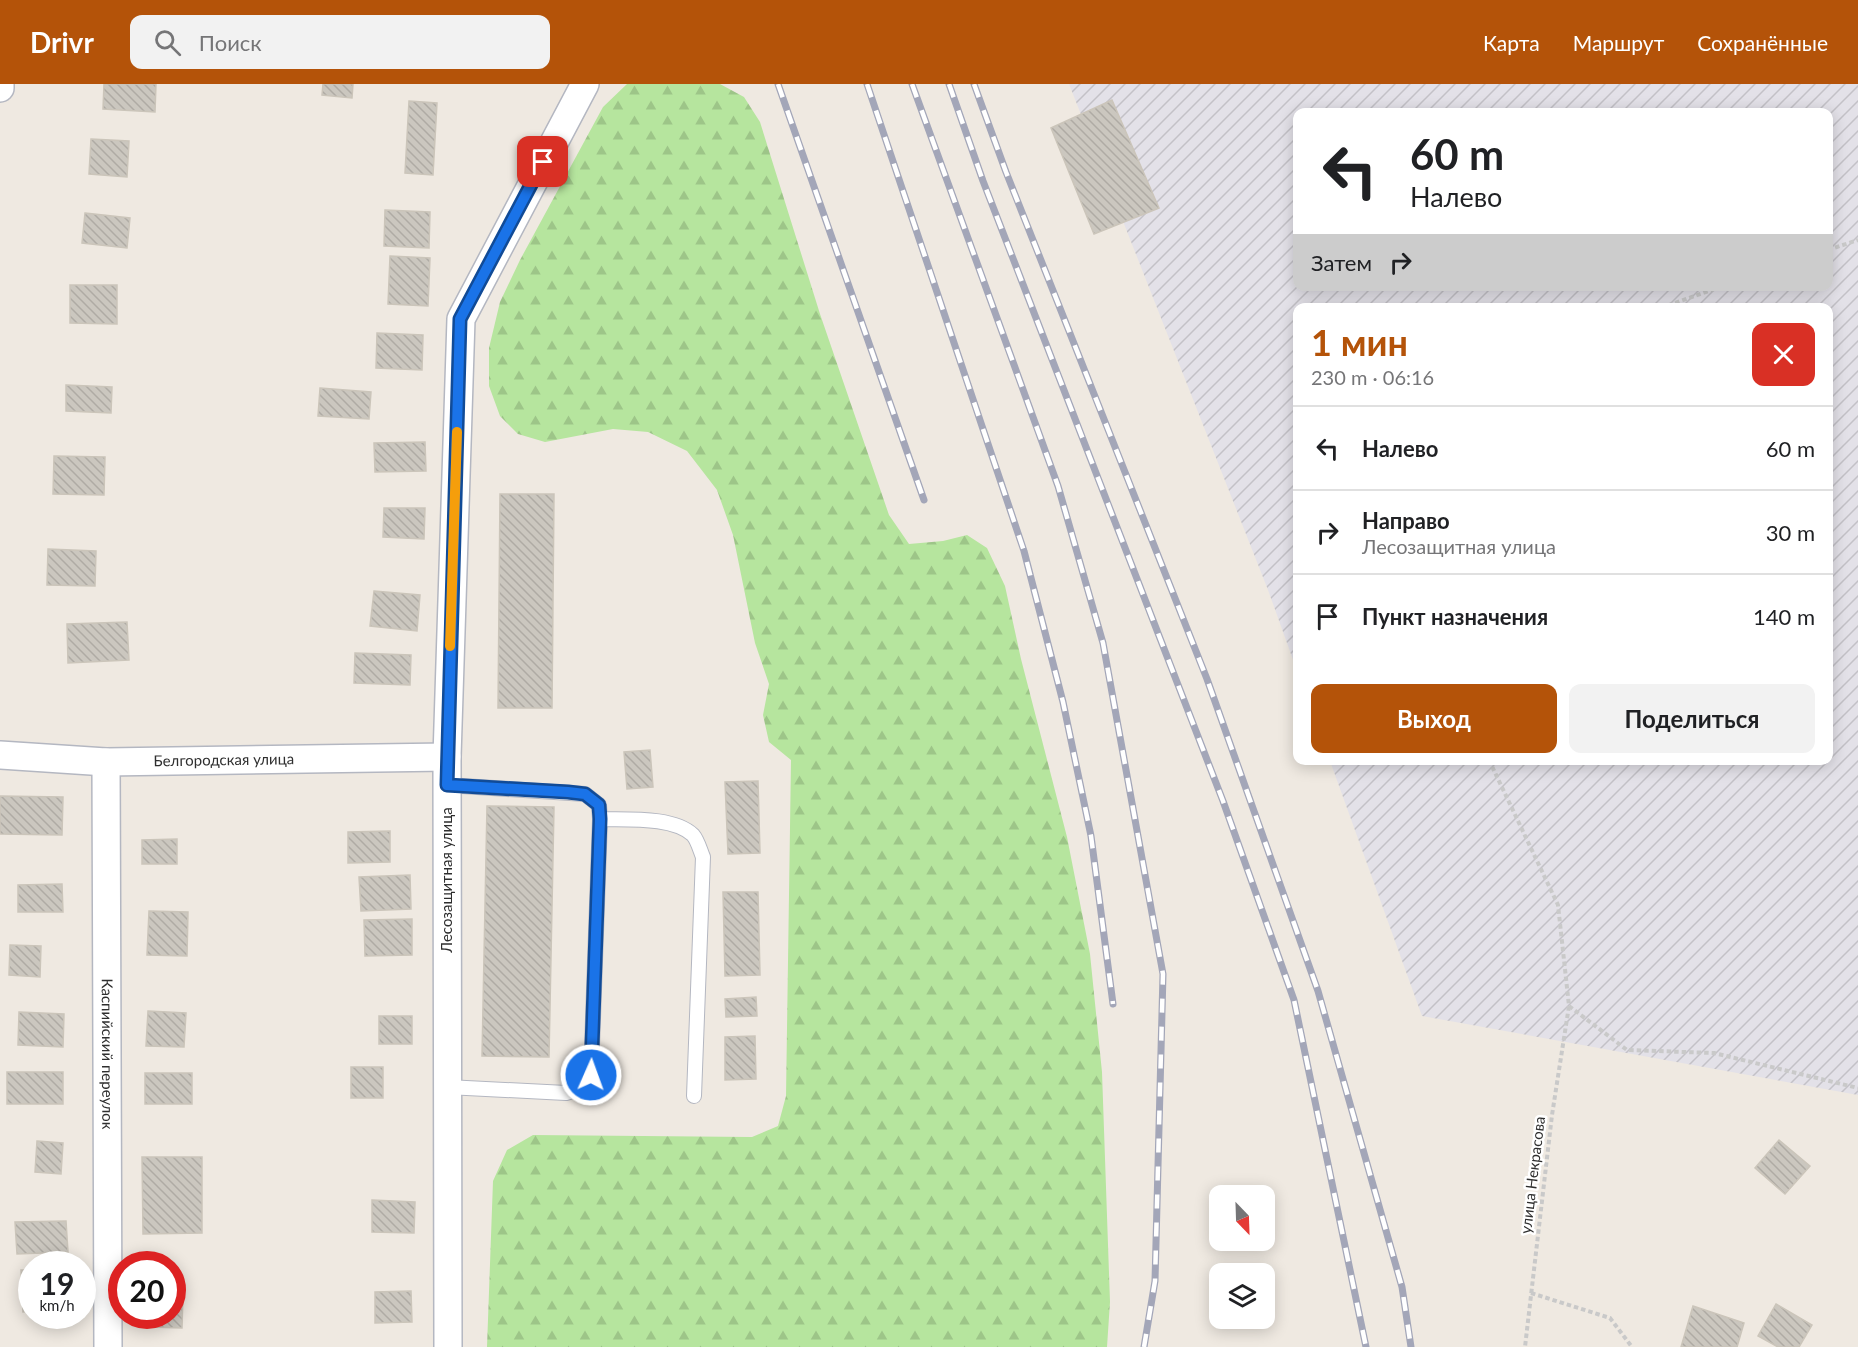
<!DOCTYPE html>
<html lang="ru">
<meta charset="utf-8">
<style>
:root{--surface:#fff;--page:#f2f2f2;--text:#202124;--muted:#757577;--line:#e0e0e0;--accent:#b45309}
body{margin:0;font-family:Lato,sans-serif;background:var(--page);color:var(--text);height:100vh;display:flex;flex-direction:column;font-size:22px;white-space:nowrap}
*{box-sizing:border-box;margin:0}
p{font-size:20px;color:var(--muted)}
.icon{flex:none;width:33px;height:33px;fill:none;stroke:currentColor;stroke-width:2;stroke-linecap:round;stroke-linejoin:round}
.map{position:relative;flex:1;overflow:hidden}
.side{position:absolute;left:1293px;top:219px;width:540px;height:462px;display:flex;flex-direction:column;background:var(--surface);border-radius:12px;box-shadow:0 3px 15px #0003}
.side>*{flex:none}
.banner{position:absolute;left:1293px;top:24px;width:540px;height:183px;border-radius:12px;box-shadow:0 3px 15px #0003;background:#fff;color:var(--text);overflow:hidden}
.needle{width:39px;rotate:157deg}
.controls{position:absolute;left:1209px;top:1101px;display:grid;gap:12px}
.controls a{display:grid;place-items:center;width:66px;height:66px;border-radius:12px;background:var(--surface);box-shadow:0 3px 15px #0003;font-size:30px}
.speed{position:absolute;left:18px;top:1167px;display:flex;gap:12px;font-size:30px;font-weight:700;text-align:center}
.speed>*{display:grid;place-content:center;width:78px;height:78px;border-radius:50%;background:var(--surface);box-shadow:0 3px 15px #0003;line-height:1}
.speed small{font-size:15px;font-weight:400}
.speed .limit{border:9px solid #d22;background:#fff;color:#111}
.pin{position:absolute;display:grid;place-items:center;width:51px;height:51px;color:#fff;margin:-26px;border-radius:12px;box-shadow:0 3px 9px #0006}
.me{position:absolute;width:66px;margin:-33px;rotate:2deg;stroke-linejoin:round;filter:drop-shadow(0 0 4px #0008)}
.turn{display:flex;align-items:center;gap:21px;height:126px;padding:0 18px;font-size:27px}
.turn .icon{width:78px;height:78px;stroke-width:2.5}
.turn b{display:block;font-size:42px;line-height:51px}
.then{display:flex;align-items:center;height:57px;padding:0 18px;background:#0003;gap:12px;font-size:22px}
.round{display:grid;place-items:center;flex:none;width:63px;height:63px;border-radius:12px;background:var(--page)}
.headline{display:flex;align-items:center;justify-content:space-between;height:102px;padding:0 18px}
h1{font-size:36px;font-weight:700;line-height:45px;color:var(--accent)}
.cta{display:flex;gap:12px;margin-top:auto;padding:12px 18px}
.cta a{flex:1;height:69px;border-radius:12px;background:var(--accent);color:#fff;font-size:24px;font-weight:700;line-height:69px;text-align:center}
.cta a+a{background:var(--page);color:var(--text)}
ul{padding:0;list-style:none}
li{display:flex;align-items:center;gap:18px;height:84px;padding:0 18px;border-top:2px solid var(--line)}
li div{flex:1}
li b{display:block;font-size:22px}
li em{font-style:normal}
header{display:flex;align-items:center;gap:36px;box-sizing:border-box;height:84px;padding:0 30px;background:var(--accent);color:#fff}
header strong{font-size:28px}
nav{display:flex;gap:33px;margin-inline-start:auto;font-size:21px}
.search{width:420px;height:54px;background:var(--page);display:flex;align-items:center;gap:15px;box-sizing:border-box;padding:0 21px;border-radius:12px;color:var(--muted);font-size:22px}
.map>svg:first-child{display:block}
.industrial{fill:url(#industrial-furrows);fill-rule:evenodd}
.forest{fill:url(#forest-firs)}
.building{fill:url(#building-back-hatch);stroke:#cbc5ba;stroke-width:1.5}
.lines{fill:none;stroke-linecap:round;stroke-linejoin:round}
.lane-casing{stroke:#b4b7c1;stroke-width:16}
.street-casing{stroke:#b4b7c1;stroke-width:30}
.path{stroke:#c9c9c9;stroke-width:4;stroke-dasharray:4.5 3;stroke-linecap:butt}
.lane{stroke:#fff;stroke-width:14}
.street{stroke:#fff;stroke-width:27}
.rail-casing{stroke:#a3a6b8;stroke-width:7}
.rail{stroke:#fff;stroke-width:4.5;stroke-dasharray:14;stroke-linecap:butt}
.route-casing{stroke:#114b97;stroke-width:15}
.route{stroke:#1a73e8;stroke-width:10}
.slow{stroke:#f59e0b;stroke-width:10}
.labels{text-anchor:middle;stroke-width:5;stroke-linejoin:round;paint-order:stroke}
.street-label{font-size:15px;fill:#2e2e2e;stroke:#fff}
</style>
<header>
<strong>Drivr</strong>
<div class="search"><svg class="icon" aria-label="search" viewBox="0 0 24 24"><circle cx="10" cy="10" r="6"/><path d="M15 15l6 6"/></svg>Поиск</div>
<nav><a>Карта</a><a>Маршрут</a><a>Сохранённые</a></nav>
</header>
<div class="map">
<svg width="1858" height="1263" viewBox="0 0 1858 1263">
<defs>
<pattern id="industrial-furrows" width="10" height="10" patternUnits="userSpaceOnUse" patternTransform="scale(1.5)"><rect width="10" height="10" fill="#e3e1e8"/><path d="M-1 1l2-2M0 10L10 0M9 11l2-2" fill="none" stroke="#c3c1c7"/></pattern>
<pattern id="forest-firs" width="22" height="20" patternUnits="userSpaceOnUse" patternTransform="scale(1.5)"><rect width="22" height="20" fill="#b6e59e"/><path d="M5 1l3.5 6h-7zM16 11l3.5 6h-7z" fill="#9dc588"/></pattern>
<pattern id="building-back-hatch" width="6" height="6" patternUnits="userSpaceOnUse" patternTransform="scale(1.5)"><rect width="6" height="6" fill="#cbc7bf"/><path d="M-1 5l2 2M0 0l6 6M5-1l2 2" fill="none" stroke="#afaba4"/></pattern>
</defs>
<rect width="100%" height="100%" fill="#efe9e1"/>
<path class="industrial" d="M1069,0H1858V1011L1422,932L1330,677L1828,676V224H1298L1297,587L1268,506ZM1298,28H1828V202H1298Z"/>
<path class="forest" d="M627,0H720L744,13L760,38L820,230L889,431L909,460L943,457L967,451L987,464L1005,502L1021,575L1067,753L1090,870L1102,988L1110,1218L1107,1263H487L493,1097L507,1066L533,1051L752,1053L778,1042L786,1012L791,676L769,658L763,631L769,600L755,559L733,451L717,406L687,367L648,348L613,345L545,358L518,350L500,332L489,302V264L500,218L520,176L603,23Z"/>
<g class="building">
<path d="M104,0H156L155,28L103,25Z"/>
<path d="M323,0H353L352,14L322,11Z"/>
<path d="M1112,16L1159,124L1094,150L1051,44Z"/>
<path d="M409,17L437,19L433,91L405,89Z"/>
<path d="M91,55L129,57L127,93L89,90Z"/>
<path d="M385,126L430,128L429,164L384,162Z"/>
<path d="M85,129L130,134L127,164L82,159Z"/>
<path d="M390,172L430,174L428,222L388,220Z"/>
<path d="M70,201H117V240L70,239Z"/>
<path d="M377,249L423,251L422,286L376,284Z"/>
<path d="M66,301L112,303L111,329L66,327Z"/>
<path d="M320,304L371,308L369,335L318,332Z"/>
<path d="M425,358L426,387L375,388L374,359Z"/>
<path d="M54,372L105,373L104,411L53,410Z"/>
<path d="M500,410H554L552,624H498Z"/>
<path d="M384,424H425L424,455L383,453Z"/>
<path d="M48,465L96,467L95,502L47,501Z"/>
<path d="M374,507L420,511L417,547L370,542Z"/>
<path d="M127,538L129,576L68,579L67,540Z"/>
<path d="M355,569L411,571L410,601L354,599Z"/>
<path d="M650,666L653,703L627,705L624,668Z"/>
<path d="M758,697L760,769L728,770L725,698Z"/>
<path d="M0,712L63,713L62,751L0,750Z"/>
<path d="M487,722L554,723L549,973L482,972Z"/>
<path d="M390,747V778L348,779V748Z"/>
<path d="M177,755V780H142V756Z"/>
<path d="M410,791L411,825L361,827L359,793Z"/>
<path d="M62,800L63,828H18V801Z"/>
<path d="M723,808H758L760,891L725,892Z"/>
<path d="M149,827L188,828L187,872L147,871Z"/>
<path d="M412,835V871L365,872L364,836Z"/>
<path d="M10,861L41,862L40,893L9,891Z"/>
<path d="M756,913L757,932L726,933L725,915Z"/>
<path d="M148,927L186,929L184,963L146,962Z"/>
<path d="M19,928L64,930L63,963L18,961Z"/>
<rect x="379" y="932" width="33" height="28"/>
<path d="M755,952L756,995L725,996V953Z"/>
<rect x="351" y="983" width="32" height="31"/>
<rect x="7" y="988" width="56" height="32"/>
<rect x="145" y="989" width="47" height="31"/>
<path d="M1779,1056L1810,1082L1785,1110L1755,1084Z"/>
<path d="M37,1057L63,1059L61,1090L35,1088Z"/>
<path d="M142,1073H202V1149L143,1150Z"/>
<path d="M372,1116L415,1118L414,1149L372,1148Z"/>
<path d="M66,1137L68,1168L17,1170L15,1138Z"/>
<path d="M21,1186H32V1227L23,1228Z"/>
<path d="M411,1207L412,1238L375,1239V1208Z"/>
<path d="M172,1210H183L182,1244L148,1243V1232H172Z"/>
<path d="M1776,1220L1812,1241L1799,1263H1778L1758,1252Z"/>
<path d="M1693,1222L1744,1239L1737,1263H1681Z"/>
</g>
<g class="lines">
<defs>
<g id="lane">
<path d="M447,701L585,710L599,721L600,735L591,991L582,1004L566,1009L447,1003"/>
<path d="M600,735C626,736 673,732 693,751C698,757 700,766 703,773L694,1012"/>
</g>
<g id="street">
<path d="M0,4V0"/>
<path id="s1" d="M0,671L106,678L447,673"/>
<path id="s2" d="M106,678L108,1263"/>
<path d="M448,1263L447,673L461,235L585,0"/>
</g>
</defs>
<use href="#lane" class="lane-casing"/>
<use href="#street" class="street-casing"/>
<g class="path">
<path d="M1828,166L1858,156"/>
<path d="M1661,224L1723,202"/>
<path d="M1489,676L1558,821L1569,922L1552,1031L1525,1263"/>
<path d="M1569,922L1627,966L1714,969L1858,1004"/>
<path d="M1531,1209L1610,1234L1632,1263"/>
</g>
<use href="#lane" class="lane"/>
<use href="#street" class="street"/>
<defs>
<g id="rail">
<path d="M778,0L924,416"/>
<path d="M867,0L1024,467L1063,618L1091,752L1113,920"/>
<path d="M912,0L1058,402L1103,559L1163,890L1155,1197L1144,1263"/>
<path d="M949,0L983,97L1223,717L1294,916L1366,1263"/>
<path d="M974,0L1006,88L1207,595L1318,907L1402,1203L1411,1263"/>
</g>
</defs>
<use href="#rail" class="rail-casing"/>
<use href="#rail" class="rail"/>
</g>
<g class="lines">
<defs>
<path id="route" d="M543,78L460,235L447,701L568,708L585,710L599,721L600,735L591,991"/>
</defs>
<use href="#route" class="route-casing"/>
<use href="#route" class="route"/>
<path class="slow" d="M450,562L457,348"/>
</g>
<g class="labels">
<g class="street-label">
<text dy="5" stroke="none"><textPath href="#s1" startOffset="224">Белгородская улица</textPath></text>
<text transform="translate(447 796) rotate(-90)" y="5">Лесозащитная улица</text>
<text dy="5" stroke="none"><textPath href="#s2" startOffset="292">Каспийский переулок</textPath></text>
<text transform="translate(1533 1091) rotate(-83)" y="5">улица Некрасова</text>
</g>
</g>
</svg>
<div class="controls">
<a><svg class="needle" viewBox="-14 -14 28 28"><path d="M0-13l5 13h-10z" fill="#e53935"/><path d="M0 13l5-13h-10z" fill="#757577"/></svg></a>
<a><svg class="icon" aria-label="layers" viewBox="0 0 24 24"><path d="M12 4l9 5-9 5-9-5zM3 14l9 5 9-5"/></svg></a>
</div>
<div class="speed"><div>19<small>km/h</small></div><div class="limit">20</div></div>
<div class="pin" style="left:543px;top:78px;background:#d93025"><svg class="icon" aria-label="arrive" viewBox="0 0 24 24"><path d="M6 21V4h12l-3 4 3 4H6"/></svg></div>
<svg class="me" style="left:591px;top:991px" viewBox="-20 -20 40 40"><circle r="17" fill="#1a73e8" stroke="#fff" stroke-width="3"/><path d="M0-11L8 9 0 5-8 9z" fill="#fff"/></svg>
<div class="banner">
<div class="turn"><svg class="icon" aria-label="left" viewBox="0 0 24 24"><path d="M17 20v-9H6M10 6l-5 5 5 5"/></svg><div><b>60 m</b>Налево</div></div>
<div class="then">Затем<svg class="icon" aria-label="right" viewBox="0 0 24 24"><path d="M7 20v-9h11M14 6l5 5-5 5"/></svg></div>
</div>
<section class="side">
<div class="headline"><div><h1>1 мин</h1><p>230 m · 06:16</p></div><a class="round" style="background:#d93025;color:#fff"><svg class="icon" aria-label="close" viewBox="0 0 24 24"><path d="M6 6l12 12M18 6L6 18"/></svg></a></div>
<ul>
<li><svg class="icon" aria-label="left" viewBox="0 0 24 24"><path d="M17 20v-9H6M10 6l-5 5 5 5"/></svg><div><b>Налево</b></div><em>60 m</em></li>
<li><svg class="icon" aria-label="right" viewBox="0 0 24 24"><path d="M7 20v-9h11M14 6l5 5-5 5"/></svg><div><b>Направо</b><p>Лесозащитная улица</p></div><em>30 m</em></li>
<li><svg class="icon" aria-label="arrive" viewBox="0 0 24 24"><path d="M6 21V4h12l-3 4 3 4H6"/></svg><div><b>Пункт назначения</b></div><em>140 m</em></li>
</ul>
<div class="cta"><a>Выход</a><a>Поделиться</a></div>
</section>
</div>
